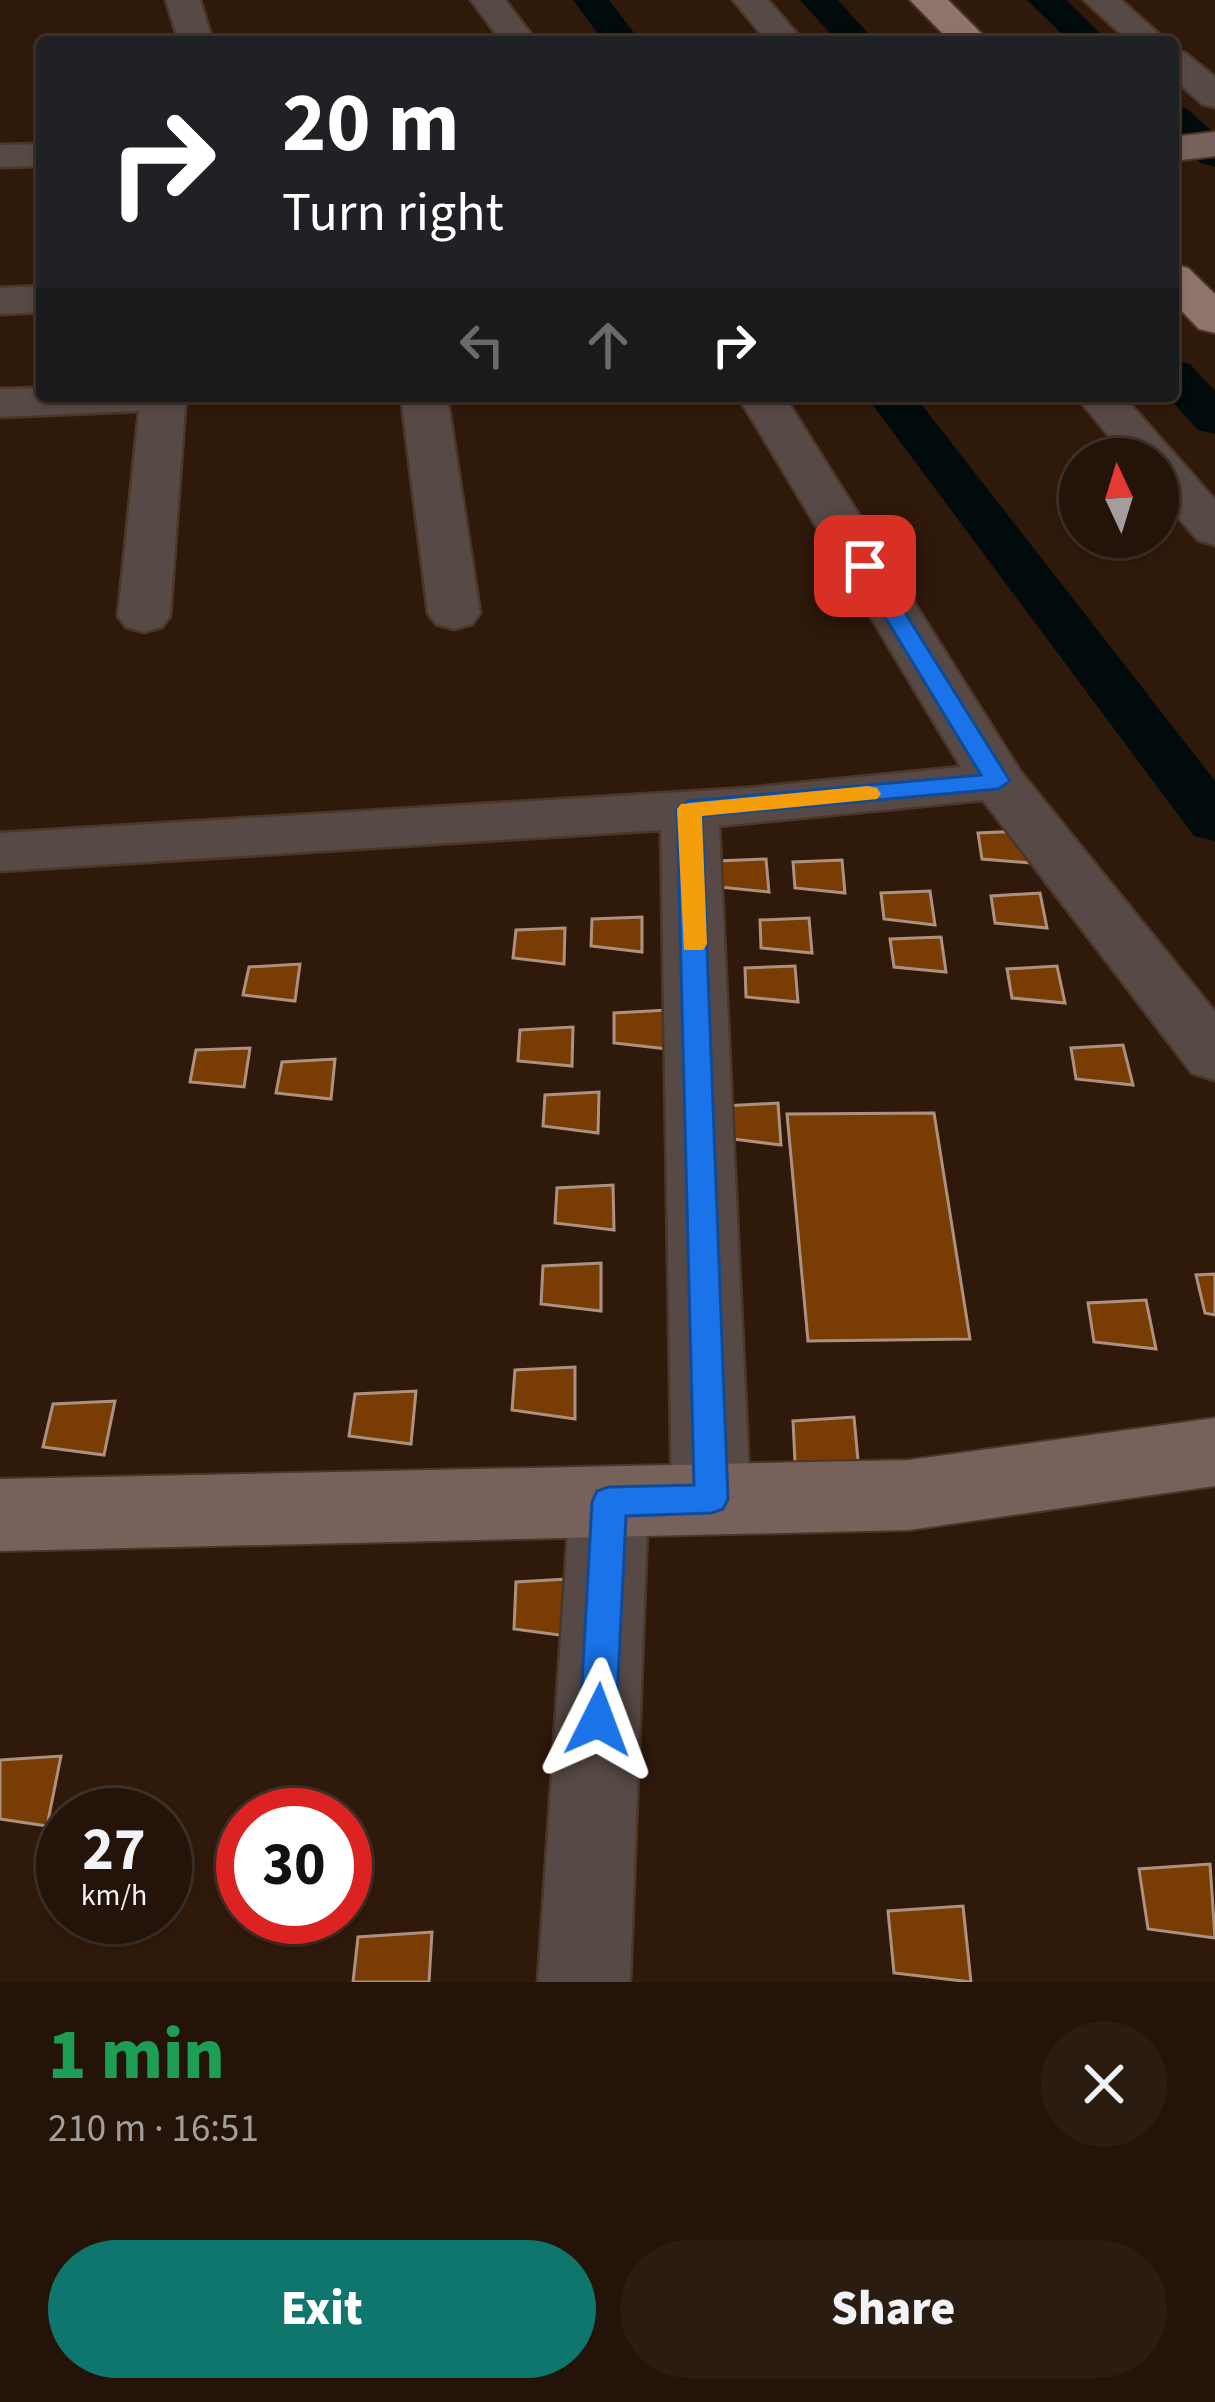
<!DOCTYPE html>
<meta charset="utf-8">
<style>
:root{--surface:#231308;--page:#2b1c12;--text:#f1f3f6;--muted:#a39e9c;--line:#403229;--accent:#0f766e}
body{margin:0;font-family:"Source Sans 3",sans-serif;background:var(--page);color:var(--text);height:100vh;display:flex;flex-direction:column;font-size:45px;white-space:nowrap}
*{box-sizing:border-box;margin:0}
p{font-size:39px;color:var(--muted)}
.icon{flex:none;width:66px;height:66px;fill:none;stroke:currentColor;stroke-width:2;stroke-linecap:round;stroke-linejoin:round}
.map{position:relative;height:1982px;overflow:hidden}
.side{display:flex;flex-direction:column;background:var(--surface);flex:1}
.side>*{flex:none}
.hud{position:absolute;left:36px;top:36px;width:1143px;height:366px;border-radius:12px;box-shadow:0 3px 9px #0004,0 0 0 3px var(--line);background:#202124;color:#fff;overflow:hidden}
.needle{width:78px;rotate:356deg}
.fabs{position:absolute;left:1059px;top:438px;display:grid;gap:24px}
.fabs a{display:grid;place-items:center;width:120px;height:120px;border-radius:50%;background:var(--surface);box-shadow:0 3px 9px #0004,0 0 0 3px var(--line);font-size:60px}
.speed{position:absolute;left:36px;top:1788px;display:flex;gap:24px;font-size:60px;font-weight:700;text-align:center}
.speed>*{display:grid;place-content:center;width:156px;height:156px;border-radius:50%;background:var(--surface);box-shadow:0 3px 9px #0004,0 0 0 3px var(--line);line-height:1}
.speed small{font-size:30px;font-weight:400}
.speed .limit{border:18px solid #d22;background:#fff;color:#111}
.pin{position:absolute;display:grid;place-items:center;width:102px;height:102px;color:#fff;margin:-51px;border-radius:24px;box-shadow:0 6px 18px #0006}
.me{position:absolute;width:132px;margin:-66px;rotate:3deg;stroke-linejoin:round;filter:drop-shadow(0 0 9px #0008)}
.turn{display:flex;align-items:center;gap:42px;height:252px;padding:0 48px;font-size:54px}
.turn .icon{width:156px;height:156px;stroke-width:2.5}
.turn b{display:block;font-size:84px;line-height:102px}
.lanes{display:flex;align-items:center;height:114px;padding:0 48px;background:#0003;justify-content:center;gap:60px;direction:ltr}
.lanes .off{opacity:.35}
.round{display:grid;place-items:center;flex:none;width:126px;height:126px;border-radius:63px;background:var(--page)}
.summary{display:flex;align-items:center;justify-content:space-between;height:204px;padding:0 48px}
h1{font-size:72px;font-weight:800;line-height:90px;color:#1e9e55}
.cta{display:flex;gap:24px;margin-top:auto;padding:24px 48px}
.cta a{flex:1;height:138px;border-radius:72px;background:var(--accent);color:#fff;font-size:48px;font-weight:800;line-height:138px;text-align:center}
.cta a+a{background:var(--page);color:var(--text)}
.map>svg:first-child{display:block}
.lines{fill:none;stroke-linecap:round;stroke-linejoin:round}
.canal{fill:#010b0c;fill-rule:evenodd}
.building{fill:#793c04;stroke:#ad917f;stroke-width:3}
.street-casing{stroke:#4c3628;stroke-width:5}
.secondary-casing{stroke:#4c3628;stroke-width:4}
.primary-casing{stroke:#4c3628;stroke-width:4}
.street{fill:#574a46;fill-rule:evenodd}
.secondary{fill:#76615b;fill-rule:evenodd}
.primary{fill:#8e746b;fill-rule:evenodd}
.route{fill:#1a73e8;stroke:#114b97;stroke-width:3}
.slow{fill:#f59e0b}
</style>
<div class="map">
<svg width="1215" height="1982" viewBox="0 0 1215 1982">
<rect width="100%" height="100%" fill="#2f190a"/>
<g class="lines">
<g class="canal">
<path d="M573,0H609L641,42H604Z"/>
<path d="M800,0H838L876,42H838Z"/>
<path d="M1027,0H1066L1109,42H1070Z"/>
<path d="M1173,105L1187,109L1215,134V167L1201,163L1173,138Z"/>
<path d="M1173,360L1190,364L1215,391V434L1198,430L1167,396H1173Z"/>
<path d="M866,396H915L1215,781V841L1194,836Z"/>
</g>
</g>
<g class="building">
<path d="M1025,831L1032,863L982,859L978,833Z"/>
<path d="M766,859L769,892L719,887L718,861Z"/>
<path d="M842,860L845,893L795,888L793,862Z"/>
<path d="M930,891L935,925L884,919L881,893Z"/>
<path d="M1040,893L1047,928L995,923L991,896Z"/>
<path d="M642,917V952L591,946L592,919Z"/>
<path d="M809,918L812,953L761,948L760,920Z"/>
<path d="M565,928L564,964L513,958L516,930Z"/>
<path d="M941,937L946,972L894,967L890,939Z"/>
<path d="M300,964L295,1001L243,995L249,967Z"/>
<path d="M795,966L798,1002L746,997L745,968Z"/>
<path d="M1057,966L1065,1003L1012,998L1007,969Z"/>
<path d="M667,1010L668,1049L614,1043V1013Z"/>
<path d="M573,1027L572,1066L518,1061L520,1030Z"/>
<path d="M1123,1045L1133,1085L1076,1079L1071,1048Z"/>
<path d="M250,1048L244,1087L190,1082L196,1050Z"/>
<path d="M335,1059L331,1099L276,1093L282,1062Z"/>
<path d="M599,1092L598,1133L543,1126L545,1095Z"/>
<path d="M778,1103L781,1145L725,1138L724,1106Z"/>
<path d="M934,1113L970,1339L808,1341L787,1114Z"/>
<path d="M613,1185L614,1230L555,1223L557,1188Z"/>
<path d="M601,1263V1311L541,1304L543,1266Z"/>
<path d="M1215,1274V1315L1205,1313L1196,1275Z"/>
<path d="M1146,1300L1156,1349L1094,1342L1088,1303Z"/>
<path d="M575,1367V1419L512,1410L515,1370Z"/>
<path d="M416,1391L411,1444L349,1436L355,1394Z"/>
<path d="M115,1401L104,1455L43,1447L53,1404Z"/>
<path d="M854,1417L859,1471L795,1462L793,1421Z"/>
<path d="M583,1578L582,1638L514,1629L516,1582Z"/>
<path d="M61,1756L47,1826L0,1819V1760Z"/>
<path d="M1210,1864L1215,1938L1148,1929L1139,1869Z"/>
<path d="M963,1906L971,1982L894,1973L888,1911Z"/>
<path d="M432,1932L429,1982H353L358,1937Z"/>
</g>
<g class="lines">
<defs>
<g id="street">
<path d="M166,0H200L213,42H179Z"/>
<path d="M471,0H505L537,42H502Z"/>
<path d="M733,0H768L804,42H768Z"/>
<path d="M1084,0H1121L1168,42H1130Z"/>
<path d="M1173,49L1185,53L1215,77V107L1202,104L1173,78Z"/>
<path d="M42,144V166L0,167V145Z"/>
<path d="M42,286V312L0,314V288Z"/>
<path d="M42,388V396H194L185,406L170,616L162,627L144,632L126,627L118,616L139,411L0,417V389Z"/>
<path d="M401,396H447L480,613L472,624L454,629L436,624L428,613Z"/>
<path d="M738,396H784L1020,771L1215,1012V1080L1192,1073L983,800L719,826L750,1499L739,1523L711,1533L683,1523L672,1499L661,830L0,871V833L748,788L961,767Z"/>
<path d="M1076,396H1123L1215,500V545L1198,540L1158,494V459H1128Z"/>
<path d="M609,1468L637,1478L648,1502L630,1982H538L570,1502L581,1478Z"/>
</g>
<g id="secondary">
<path d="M1215,132V156L1173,161V137Z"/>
<path d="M1215,1418V1486L909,1530L0,1551V1479L909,1460Z"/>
</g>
<g id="primary">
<path d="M910,0H948L990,42H951Z"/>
<path d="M1173,264L1188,268L1215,294V333L1199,329L1173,302Z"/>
</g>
</defs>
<use href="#street" class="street-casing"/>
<use href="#secondary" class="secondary-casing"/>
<use href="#primary" class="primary-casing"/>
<use href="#street" class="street"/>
<use href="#secondary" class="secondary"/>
<use href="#primary" class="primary"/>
</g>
<path class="route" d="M865,559L876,566L1010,781L998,789L702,816L728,1499L723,1509L711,1513L626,1516L616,1720L611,1732L598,1737L585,1732L580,1720L592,1502L597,1491L609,1487L694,1485L677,809L689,801L981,775L854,566Z"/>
<path class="slow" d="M868,786L877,788L881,794L877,799L702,816L707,944L703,950H684L677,809L681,804Z"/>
</svg>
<div class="fabs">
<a><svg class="needle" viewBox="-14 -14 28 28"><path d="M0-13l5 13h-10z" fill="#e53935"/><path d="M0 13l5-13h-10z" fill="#a39e9c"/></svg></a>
</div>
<div class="speed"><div>27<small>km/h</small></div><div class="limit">30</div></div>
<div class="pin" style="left:865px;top:566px;background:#d93025"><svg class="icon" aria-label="arrive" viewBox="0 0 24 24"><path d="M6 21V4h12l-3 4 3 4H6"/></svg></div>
<svg class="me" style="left:598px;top:1720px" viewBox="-20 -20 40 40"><path d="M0-17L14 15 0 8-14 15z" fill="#1a73e8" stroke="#fff" stroke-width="4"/></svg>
<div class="hud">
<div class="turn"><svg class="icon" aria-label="right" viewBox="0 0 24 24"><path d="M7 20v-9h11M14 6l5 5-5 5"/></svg><div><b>20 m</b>Turn right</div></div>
<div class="lanes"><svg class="icon off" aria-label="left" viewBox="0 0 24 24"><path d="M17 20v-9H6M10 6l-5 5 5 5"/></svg><svg class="icon off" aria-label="ahead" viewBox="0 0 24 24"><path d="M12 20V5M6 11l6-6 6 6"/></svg><svg class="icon" aria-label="right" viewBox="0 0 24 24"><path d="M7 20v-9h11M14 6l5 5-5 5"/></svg></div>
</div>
</div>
<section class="side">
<div class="summary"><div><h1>1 min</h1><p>210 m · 16:51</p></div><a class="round"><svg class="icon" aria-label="close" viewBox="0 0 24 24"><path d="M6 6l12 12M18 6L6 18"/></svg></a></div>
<div class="cta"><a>Exit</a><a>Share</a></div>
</section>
